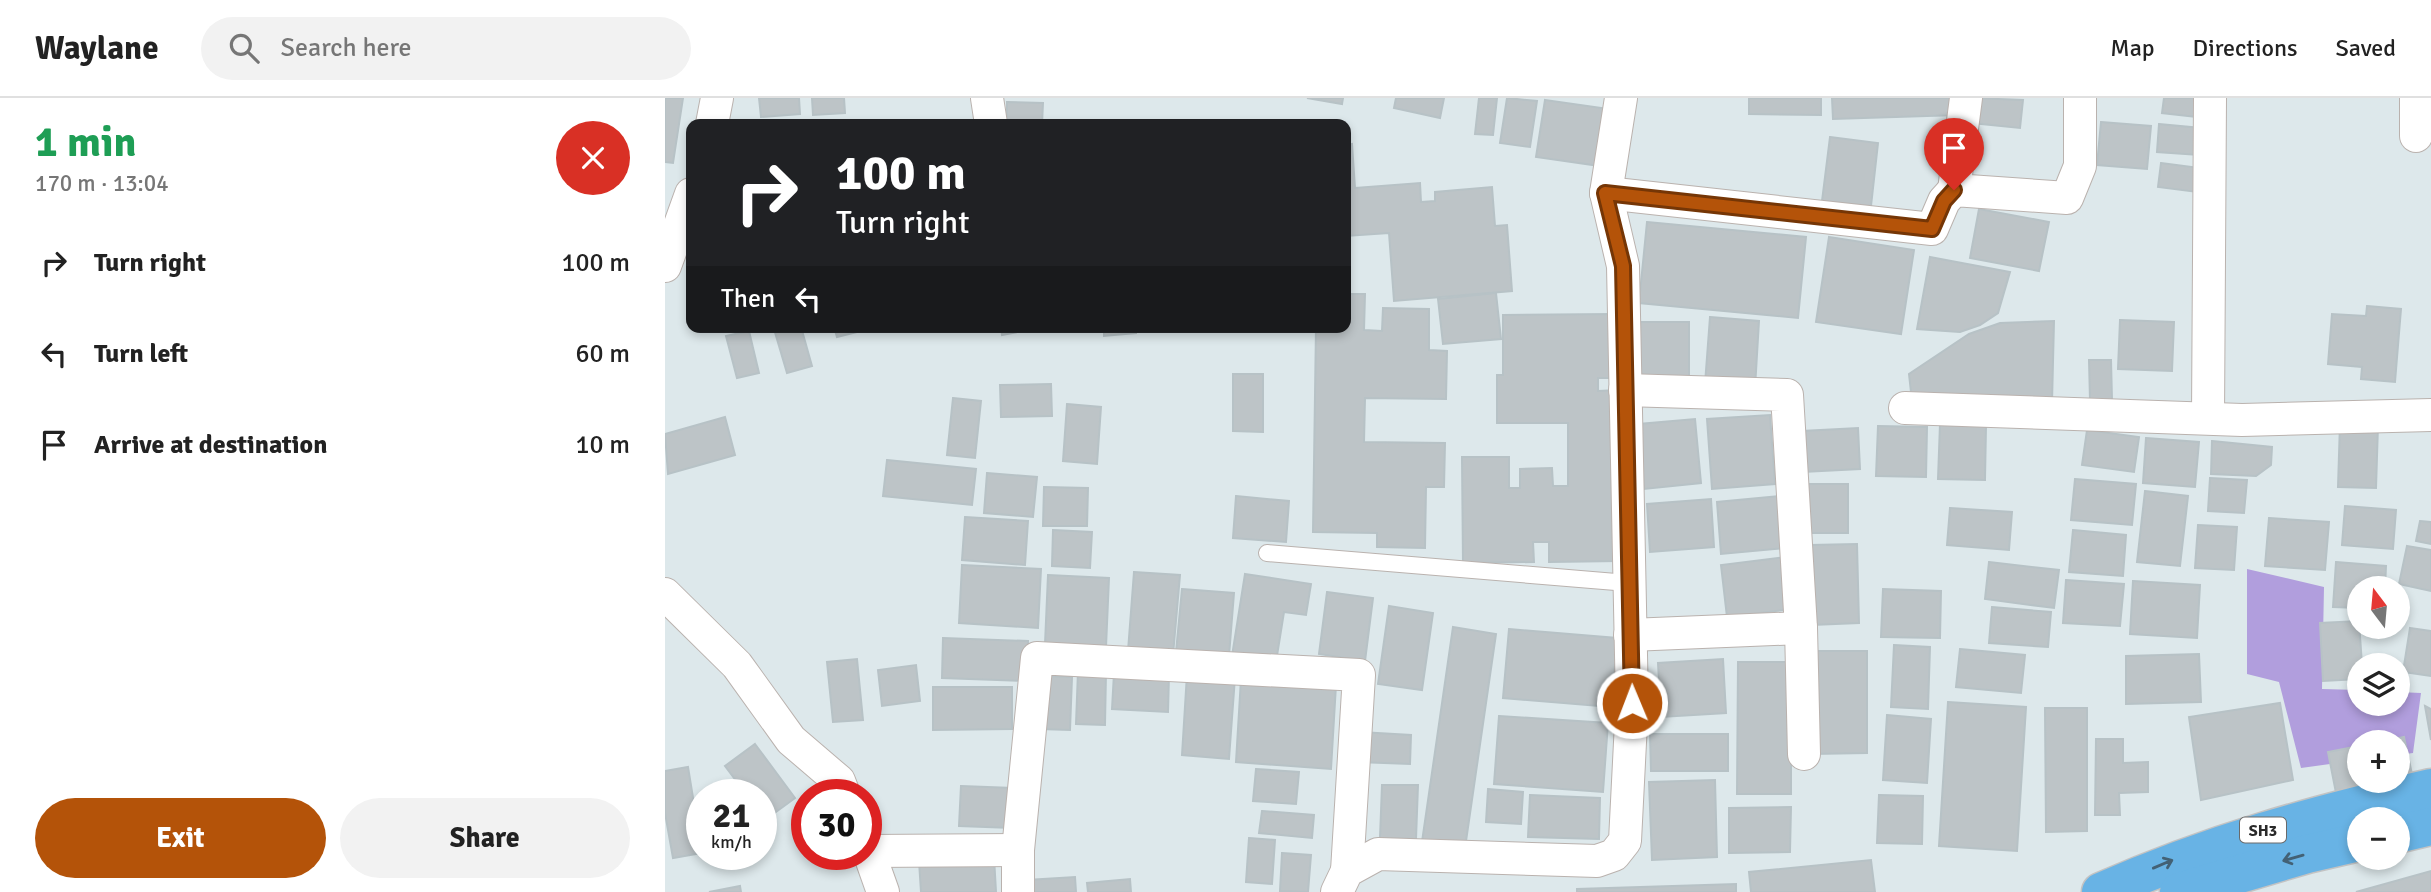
<!DOCTYPE html>
<meta charset="utf-8">
<style>
:root{--surface:#fff;--page:#f2f2f2;--text:#222;--muted:#767676;--line:#e0e0e0;--accent:#b45309}
body{margin:0;font-family:Signika,sans-serif;background:var(--page);color:var(--text);height:100vh;display:flex;flex-direction:column;font-size:26px;white-space:nowrap}
*{box-sizing:border-box;margin:0}
p{font-size:23px;color:var(--muted)}
.icon{flex:none;width:38px;height:38px;fill:none;stroke:currentColor;stroke-width:2;stroke-linecap:round;stroke-linejoin:round}
.map{position:relative;flex:1;overflow:hidden}
.panel{display:flex;flex-direction:column;background:var(--surface);width:665px}
.panel>*{flex:none}
.banner{position:absolute;left:21px;top:21px;width:665px;height:214px;border-radius:14px;box-shadow:0 4px 10px #0003;background:#202124;color:#fff;overflow:hidden}
.needle{width:46px;rotate:344deg}
.fabs{position:absolute;left:1682px;top:478px;display:grid;gap:14px}
.fabs a{display:grid;place-items:center;width:63px;height:63px;border-radius:50%;background:var(--surface);box-shadow:0 4px 10px #0003;font-size:35px}
.speed{position:absolute;left:21px;top:681px;display:flex;gap:14px;font-size:35px;font-weight:700;text-align:center}
.speed>*{display:grid;place-content:center;width:91px;height:91px;border-radius:50%;background:var(--surface);box-shadow:0 4px 10px #0003;line-height:1}
.speed small{font-size:18px;font-weight:400}
.speed .limit{border:10px solid #d22;background:#fff;color:#111}
.pin{position:absolute;display:grid;place-items:center;width:60px;height:60px;color:#fff;margin:-72px -30px;border-radius:50% 50% 50% 0;rotate:-45deg;box-shadow:0 0 7px #0007}
.pin .icon{rotate:45deg}
.me{position:absolute;width:77px;margin:-38px;rotate:359deg;stroke-linejoin:round;filter:drop-shadow(0 0 5px #0008)}
.turn{display:flex;align-items:center;gap:24px;height:147px;padding:0 35px;font-size:32px}
.turn .icon{width:91px;height:91px;stroke-width:2.5}
.turn b{display:block;font-size:49px;line-height:60px}
.then{display:flex;align-items:center;height:66px;padding:0 35px;background:#0003;gap:14px;font-size:26px}
.round{display:grid;place-items:center;flex:none;width:74px;height:74px;border-radius:37px;background:var(--page)}
.headline{display:flex;align-items:center;justify-content:space-between;height:119px;padding:0 35px}
h1{font-size:42px;font-weight:700;line-height:52px;color:#1e9e55}
.cta{display:flex;gap:14px;margin-top:auto;padding:14px 35px}
.cta a{flex:1;height:80px;border-radius:42px;background:var(--accent);color:#fff;font-size:28px;font-weight:700;line-height:80px;text-align:center}
.cta a+a{background:var(--page);color:var(--text)}
ul{padding:0;list-style:none}
li{display:flex;align-items:center;gap:21px;height:91px;padding:0 35px}
li div{flex:1}
li b{display:block;font-size:26px}
li em{font-style:normal}
header{display:flex;align-items:center;gap:42px;box-sizing:border-box;height:98px;padding:0 35px;background:var(--surface);border-bottom:2px solid var(--line)}
header strong{font-size:33px}
nav{display:flex;gap:38px;margin-inline-start:auto;font-size:24px}
.search{width:490px;height:63px;background:var(--page);display:flex;align-items:center;gap:18px;box-sizing:border-box;padding:0 24px;border-radius:38px;color:var(--muted);font-size:26px}
main{display:flex;flex:1;min-height:0}
.map>svg:first-child{display:block}
.green{fill:#b19edd}
.building{fill:#bdc4c7;stroke:#b7c2c6;stroke-width:2}
.lines{fill:none;stroke-linecap:round;stroke-linejoin:round}
.lane-casing{stroke:#bab2ae;stroke-width:18}
.street-casing{stroke:#bab2ae;stroke-width:34}
.primary-casing{stroke:#c3c3c3;stroke-width:41}
.lane{stroke:#fff;stroke-width:16}
.street{stroke:#fff;stroke-width:32}
.primary{stroke:#68b3e5;stroke-width:38}
.oneway{stroke:#436175}
.route-casing{stroke:#753606;stroke-width:18}
.route{stroke:#b45309;stroke-width:12}
.labels{text-anchor:middle;stroke-width:5;stroke-linejoin:round;paint-order:stroke}
.shield{fill:#fff;stroke:#6a6a6a;stroke-width:2}
.shield-label{font-size:16px;font-weight:bold;fill:#2a2a2a}
</style>
<header>
<strong>Waylane</strong>
<div class="search"><svg class="icon" aria-label="search" viewBox="0 0 24 24"><circle cx="10" cy="10" r="6"/><path d="M15 15l6 6"/></svg>Search here</div>
<nav><a>Map</a><a>Directions</a><a>Saved</a></nav>
</header>
<main>
<section class="panel">
<div class="headline"><div><h1>1 min</h1><p>170 m · 13:04</p></div><a class="round" style="background:#d93025;color:#fff"><svg class="icon" aria-label="close" viewBox="0 0 24 24"><path d="M6 6l12 12M18 6L6 18"/></svg></a></div>
<ul>
<li><svg class="icon" aria-label="right" viewBox="0 0 24 24"><path d="M7 20v-9h11M14 6l5 5-5 5"/></svg><div><b>Turn right</b></div><em>100 m</em></li>
<li><svg class="icon" aria-label="left" viewBox="0 0 24 24"><path d="M17 20v-9H6M10 6l-5 5 5 5"/></svg><div><b>Turn left</b></div><em>60 m</em></li>
<li><svg class="icon" aria-label="arrive" viewBox="0 0 24 24"><path d="M6 21V4h12l-3 4 3 4H6"/></svg><div><b>Arrive at destination</b></div><em>10 m</em></li>
</ul>
<div class="cta"><a>Exit</a><a>Share</a></div>
</section>
<div class="map">
<svg width="1766" height="794" viewBox="0 0 1766 794">
<rect width="100%" height="100%" fill="#dde8eb"/>
<path class="green" d="M1582,471L1659,489L1657,591L1694,592V606H1732L1733,594L1756,595L1748,655L1733,657L1732,644H1694V662L1636,670L1614,584L1582,576Z"/>
<g class="building">
<path d="M0,0H18L8,65L0,64Z"/>
<path d="M94,0H134L135,16L96,19Z"/>
<path d="M147,0H179L180,15L148,17Z"/>
<path d="M642,0H678L677,6Z"/>
<path d="M731,0H779L775,20L729,10Z"/>
<path d="M814,0H832L828,37L810,36Z"/>
<path d="M842,0L872,3L865,49L835,45Z"/>
<path d="M1084,0H1156V17L1084,16Z"/>
<path d="M1167,0H1293V17L1168,21Z"/>
<path d="M1309,0L1358,2L1355,30L1307,25Z"/>
<path d="M1499,0H1543L1540,20L1497,15Z"/>
<path d="M880,2L944,11L935,68L871,59Z"/>
<path d="M342,4L378,5L377,26H342Z"/>
<path d="M1436,24L1486,28L1482,71L1432,67Z"/>
<path d="M1494,26L1536,30L1534,57L1492,54Z"/>
<path d="M1165,39L1213,45L1206,108L1157,103Z"/>
<path d="M687,46L690,90L755,85L756,104L770,103V94L827,89L830,128L842,127L847,193L729,203L724,135L681,138V47Z"/>
<path d="M1496,65L1535,70L1532,94L1493,89Z"/>
<path d="M1314,111L1384,124L1374,173L1305,160Z"/>
<path d="M982,124L1141,139L1133,220L974,205Z"/>
<path d="M1164,139L1249,152L1236,236L1151,224Z"/>
<path d="M1265,159L1345,174L1333,215L1315,227L1295,234L1252,231Z"/>
<path d="M831,195L836,241L778,246L773,201Z"/>
<path d="M681,196H700L699,232L717,233L718,210L764,211V252L782,253L781,301L700,300L699,344L780,345L779,389H761L760,450L712,449V435L648,434L651,229H681Z"/>
<path d="M1702,208L1736,211L1730,284L1696,281L1697,269L1663,266L1667,216L1701,218Z"/>
<path d="M948,216L949,280H933V293L953,292L955,463L884,464V444H868L869,464L798,465L797,359H844V390H855V371L887,370L888,388H903V325H832V277H838V217Z"/>
<path d="M1045,219L1094,223L1090,290L1040,286Z"/>
<path d="M1455,222L1509,224L1507,273L1453,271Z"/>
<path d="M1389,223L1387,305L1247,303L1244,276L1304,236L1335,225Z"/>
<path d="M974,224H1024V287H973Z"/>
<path d="M116,229H136L147,268L122,275L109,231Z"/>
<path d="M169,229H208V230L172,239Z"/>
<path d="M336,229H372L373,230L337,237Z"/>
<path d="M439,229H471V235L439,238Z"/>
<path d="M84,233L94,275L72,280L61,238Z"/>
<path d="M1424,262H1446L1447,302H1425Z"/>
<path d="M568,276H598V334L568,333Z"/>
<path d="M386,286L387,318L336,319L335,287Z"/>
<path d="M288,300L316,303L310,360L282,357Z"/>
<path d="M402,306L436,309L432,366L398,363Z"/>
<path d="M1105,317L1110,386L1047,391L1042,321Z"/>
<path d="M60,319L70,357L3,376L0,336Z"/>
<path d="M1030,321L1036,385L979,391L974,326Z"/>
<path d="M1675,325L1713,327L1711,390L1673,389Z"/>
<path d="M1275,326L1321,328L1320,382L1273,381Z"/>
<path d="M1213,328L1262,329L1261,379L1211,378Z"/>
<path d="M1193,330L1195,371L1138,374L1137,333Z"/>
<path d="M1422,332L1474,339L1469,374L1417,367Z"/>
<path d="M1481,340L1534,344L1530,389L1478,385Z"/>
<path d="M1547,343L1607,349L1606,367L1591,378L1546,376Z"/>
<path d="M222,362L311,371L307,407L218,398Z"/>
<path d="M322,375L372,379L368,419L319,415Z"/>
<path d="M1545,380L1582,382L1579,415L1543,413Z"/>
<path d="M1410,381L1471,386L1467,427L1406,422Z"/>
<rect x="1142" y="386" width="41" height="49"/>
<path d="M379,389L423,390L422,428H378Z"/>
<path d="M1480,393L1523,398L1515,468L1472,464Z"/>
<path d="M571,398L624,403L621,444L568,440Z"/>
<path d="M1116,398L1120,450L1056,456L1052,404Z"/>
<path d="M1046,401L1049,449L985,454L982,406Z"/>
<path d="M1680,408L1731,412L1728,451L1677,447Z"/>
<path d="M1285,410L1347,414L1344,452L1282,447Z"/>
<path d="M300,419L363,423L360,467L297,462Z"/>
<path d="M1604,420L1664,424L1660,472L1600,468Z"/>
<path d="M1755,423L1766,424V446L1751,443Z"/>
<path d="M1533,427L1572,429L1569,472L1530,470Z"/>
<path d="M388,432L427,434L425,470L387,468Z"/>
<path d="M1408,432L1461,437L1458,478L1404,474Z"/>
<path d="M1192,446L1194,525L1147,527L1145,447Z"/>
<path d="M1742,448L1766,452V493L1734,486Z"/>
<path d="M1122,459L1128,511L1062,519L1056,467Z"/>
<path d="M1324,464L1394,472L1389,510L1320,501Z"/>
<path d="M1671,464L1721,468L1720,490H1694V510L1668,509Z"/>
<path d="M297,467L376,471L373,530L294,525Z"/>
<path d="M469,474L515,477L508,557L463,553Z"/>
<path d="M580,476L646,486L641,517L619,514L611,564L567,558Z"/>
<path d="M383,477L444,480L441,549L380,546Z"/>
<path d="M1401,482L1459,486L1455,528L1398,525Z"/>
<path d="M1468,483L1535,487L1532,540L1465,536Z"/>
<path d="M517,491L569,495L564,558L511,554Z"/>
<path d="M1218,491L1276,493L1275,540L1216,539Z"/>
<path d="M662,494L708,500L700,563L654,556Z"/>
<path d="M724,508L768,515L757,592L713,586Z"/>
<path d="M1327,509L1386,514L1383,549L1324,545Z"/>
<path d="M1694,523L1697,567H1694V581L1658,583L1655,525Z"/>
<path d="M788,529L831,536L800,750L757,744Z"/>
<path d="M1745,530L1766,533V578L1738,574Z"/>
<path d="M844,531L952,540L946,609L838,600Z"/>
<path d="M278,540L363,543L362,583L277,580Z"/>
<path d="M1229,547L1265,549L1263,611L1226,609Z"/>
<path d="M1295,551L1360,557L1356,595L1291,589Z"/>
<path d="M1147,553H1202V655L1147,656Z"/>
<path d="M1534,556L1536,604L1461,606V558Z"/>
<path d="M192,561L198,622L168,624L162,564Z"/>
<path d="M1058,561L1061,615L996,619L993,565Z"/>
<path d="M1073,564H1126V696H1072Z"/>
<path d="M251,567L255,603L217,608L213,572Z"/>
<path d="M413,573L441,574L440,627L411,626Z"/>
<path d="M449,575L504,577L503,614L447,611Z"/>
<path d="M522,576L570,579L564,661L517,657Z"/>
<path d="M377,578L407,579L405,632L375,631Z"/>
<path d="M576,581L671,587L666,671L571,664Z"/>
<path d="M268,589H347V631L268,632Z"/>
<path d="M1283,604L1361,609L1352,753L1274,748Z"/>
<path d="M1615,605L1628,682L1536,702L1524,619Z"/>
<path d="M1760,608L1766,611V642Z"/>
<path d="M1380,610H1422V733L1381,734Z"/>
<path d="M1222,617L1266,621L1262,685L1218,682Z"/>
<path d="M834,618L943,625L938,694L829,686Z"/>
<path d="M695,634L746,637L745,666L693,664Z"/>
<path d="M985,636H1063V673H986Z"/>
<path d="M1739,639L1750,690L1673,705L1663,654L1694,648V682H1732V644H1715Z"/>
<path d="M1431,641H1458V665L1483,664V694L1454,695L1455,717H1430Z"/>
<path d="M90,646L130,700L100,722L96,717V696H81L60,668Z"/>
<path d="M23,669L37,755L8,760L0,715V673Z"/>
<path d="M591,671L634,674L631,706L588,703Z"/>
<path d="M1050,682L1052,759L987,762L984,684Z"/>
<path d="M717,687H753L751,741L715,740Z"/>
<path d="M296,688L348,690L347,730L294,728Z"/>
<path d="M70,690L71,696H45Z"/>
<path d="M823,691L858,694L856,726L821,724Z"/>
<path d="M865,697L935,700L934,741L863,739Z"/>
<path d="M1214,697L1258,698L1257,746L1212,745Z"/>
<path d="M1126,709L1125,754L1064,755V710Z"/>
<path d="M597,713L649,717L647,740L594,735Z"/>
<path d="M584,740L610,742L607,786L581,784Z"/>
<path d="M617,755L646,757L643,794L615,793Z"/>
<path d="M329,759L331,794H256L254,763Z"/>
<path d="M1206,762L1210,794H1086L1084,774Z"/>
<path d="M1766,773V794H1691Z"/>
<path d="M410,779L411,794H362V782Z"/>
<path d="M465,781L466,794H423L422,785Z"/>
<path d="M1071,786V794H912V791Z"/>
<path d="M75,788L76,794H44Z"/>
</g>
<g class="lines">
<defs>
<path id="lane" d="M602,455L963,485"/>
<g id="street">
<path d="M322,0L326,26"/>
<path d="M47,26L52,0"/>
<path d="M1751,38V0"/>
<path d="M1289,92L1301,0"/>
<path d="M941,95L1267,131L1279,103L1289,92L1402,100L1415,68V0"/>
<path d="M0,168L26,96"/>
<path d="M960,292L1122,297L1136,530L1139,656"/>
<path d="M1240,310L1577,322L1766,317"/>
<path d="M1543,320L1545,0"/>
<path d="M0,496L72,567L126,642L174,683L179,696"/>
<path d="M965,537L1136,530"/>
<path d="M201,746L218,794"/>
<path d="M204,753L353,752"/>
<path d="M353,794V752L372,560L694,577L682,773"/>
<path d="M672,794L682,773L713,756L932,763L949,757L960,743L967,605L958,168L941,95L956,0"/>
</g>
<g id="primary">
<path d="M1732,736L1766,728"/>
<path d="M1436,794C1547,745 1648,717 1766,690"/>
<path d="M1514,794L1642,756L1694,744"/>
</g>
</defs>
<use href="#lane" class="lane-casing"/>
<use href="#street" class="street-casing"/>
<use href="#primary" class="primary-casing"/>
<use href="#lane" class="lane"/>
<use href="#street" class="street"/>
<use href="#primary" class="primary"/>
</g>
<defs><path id="oneway-shaft" d="M-6 0H5M1.5-3L5.5 0L1.5 3" fill="none" stroke-width="1.6" stroke-linecap="round" stroke-linejoin="round" transform="scale(1.75)"/></defs>
<g class="oneway">
<use href="#oneway-shaft" transform="translate(1628 760) rotate(164)"/>
<use href="#oneway-shaft" transform="translate(1498 766) rotate(-23)"/>
</g>
<g class="lines">
<defs>
<path id="route" d="M967,605L958,168L940,95L1267,131L1279,103L1289,92"/>
</defs>
<use href="#route" class="route-casing"/>
<use href="#route" class="route"/>
</g>
<g class="labels">
<rect class="shield" x="1575" y="719.5" width="46" height="25" rx="5"/>
<g class="shield-label">
<text x="1598" y="738">SH3</text>
</g>
</g>
</svg>
<div class="fabs">
<a><svg class="needle" viewBox="-14 -14 28 28"><path d="M0-13l5 13h-10z" fill="#e53935"/><path d="M0 13l5-13h-10z" fill="#767676"/></svg></a>
<a><svg class="icon" aria-label="layers" viewBox="0 0 24 24"><path d="M12 4l9 5-9 5-9-5zM3 14l9 5 9-5"/></svg></a>
<a>+</a>
<a>−</a>
</div>
<div class="speed"><div>21<small>km/h</small></div><div class="limit">30</div></div>
<div class="pin" style="left:1289px;top:92px;background:#d93025"><svg class="icon" aria-label="arrive" viewBox="0 0 24 24"><path d="M6 21V4h12l-3 4 3 4H6"/></svg></div>
<svg class="me" style="left:967px;top:605px" viewBox="-20 -20 40 40"><circle r="17" fill="#b45309" stroke="#fff" stroke-width="3"/><path d="M0-11L8 9 0 5-8 9z" fill="#fff"/></svg>
<div class="banner">
<div class="turn"><svg class="icon" aria-label="right" viewBox="0 0 24 24"><path d="M7 20v-9h11M14 6l5 5-5 5"/></svg><div><b>100 m</b>Turn right</div></div>
<div class="then">Then<svg class="icon" aria-label="left" viewBox="0 0 24 24"><path d="M17 20v-9H6M10 6l-5 5 5 5"/></svg></div>
</div>
</div>
</main>
